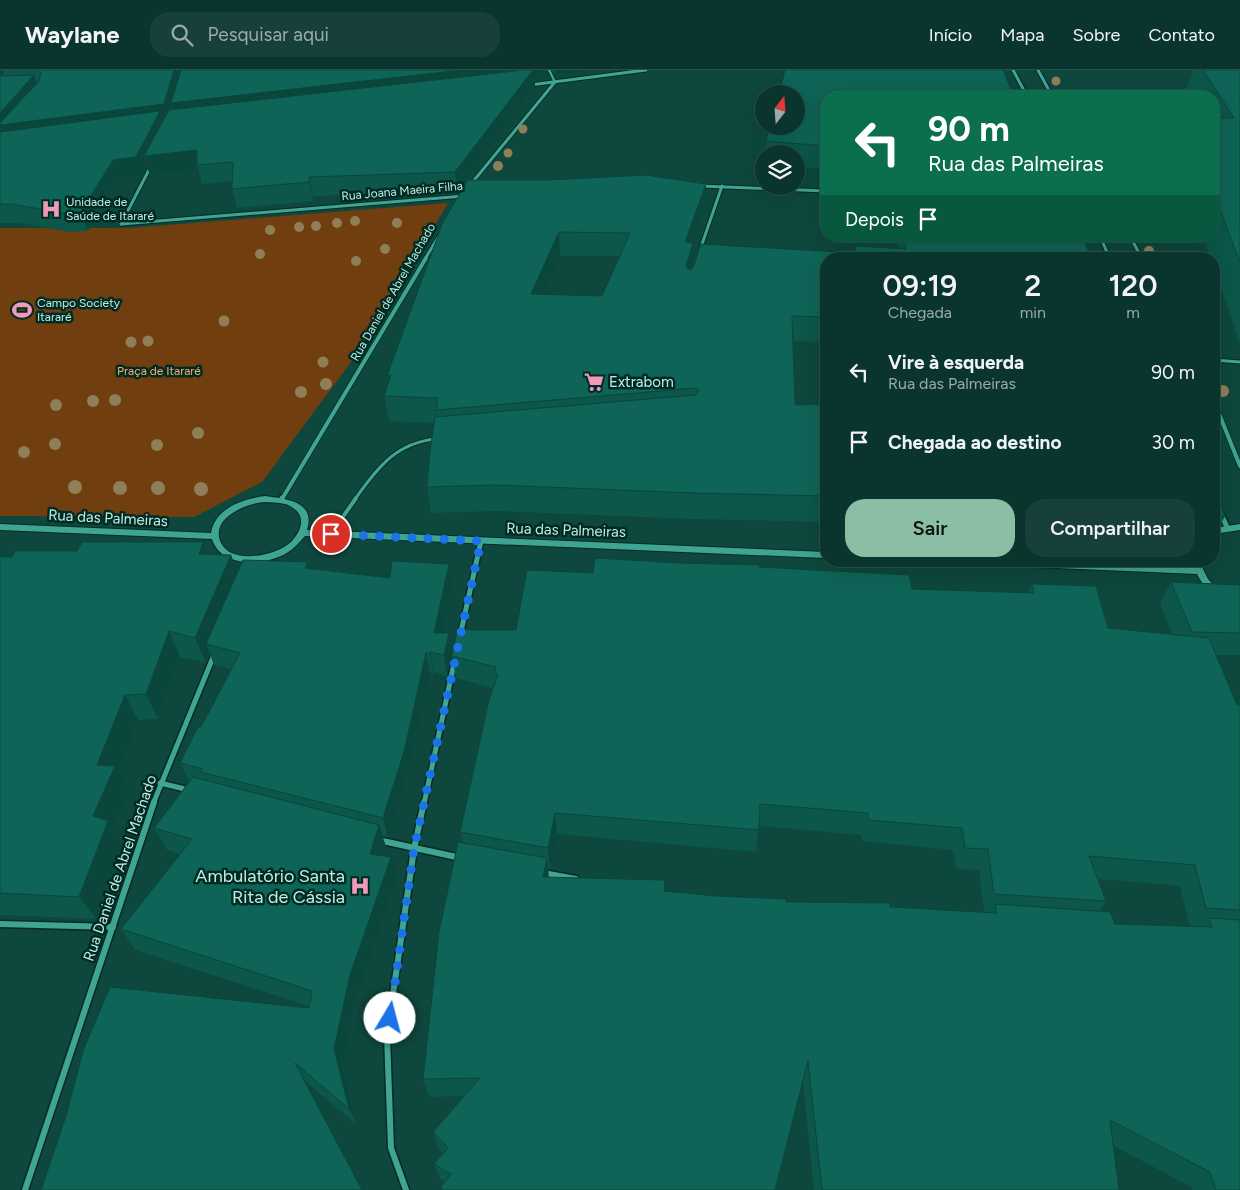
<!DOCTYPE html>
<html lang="pt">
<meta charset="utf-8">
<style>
:root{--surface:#0a352e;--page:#18403a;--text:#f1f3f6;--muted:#99abaa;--line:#2a504a;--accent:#8abfa5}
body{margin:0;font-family:Figtree,sans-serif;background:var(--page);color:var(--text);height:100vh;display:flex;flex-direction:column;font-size:19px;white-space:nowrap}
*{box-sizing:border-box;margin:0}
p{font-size:16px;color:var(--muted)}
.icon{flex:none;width:28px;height:28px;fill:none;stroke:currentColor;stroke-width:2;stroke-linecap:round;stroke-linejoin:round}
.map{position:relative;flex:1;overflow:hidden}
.sheet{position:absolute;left:820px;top:182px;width:400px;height:315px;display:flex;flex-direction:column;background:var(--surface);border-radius:20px;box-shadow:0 5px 20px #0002,0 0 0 1px var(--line)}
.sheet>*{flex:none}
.hud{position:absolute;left:820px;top:20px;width:400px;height:152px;border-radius:20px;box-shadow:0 5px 20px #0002,0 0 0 1px var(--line);background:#0b6e4f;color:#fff;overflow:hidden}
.needle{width:32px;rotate:17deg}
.buttons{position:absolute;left:755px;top:15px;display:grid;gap:10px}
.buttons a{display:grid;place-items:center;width:50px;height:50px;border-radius:50%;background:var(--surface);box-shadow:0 5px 20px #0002,0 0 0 1px var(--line);font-size:25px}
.pin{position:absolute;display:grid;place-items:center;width:42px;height:42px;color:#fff;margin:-21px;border:2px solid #fff;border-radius:50%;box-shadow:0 1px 5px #0007}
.me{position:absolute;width:55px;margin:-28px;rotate:8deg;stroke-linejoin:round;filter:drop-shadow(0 0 4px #0008)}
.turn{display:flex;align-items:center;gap:18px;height:105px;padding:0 25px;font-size:22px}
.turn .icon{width:65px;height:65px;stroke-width:2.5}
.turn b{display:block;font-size:35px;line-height:42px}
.then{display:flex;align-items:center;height:48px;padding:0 25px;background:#0003;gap:10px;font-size:19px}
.eta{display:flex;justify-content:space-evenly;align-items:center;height:85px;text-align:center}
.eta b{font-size:30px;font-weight:600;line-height:35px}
.action{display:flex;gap:10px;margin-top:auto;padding:10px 25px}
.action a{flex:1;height:58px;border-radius:20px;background:var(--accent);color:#111;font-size:20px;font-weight:600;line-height:58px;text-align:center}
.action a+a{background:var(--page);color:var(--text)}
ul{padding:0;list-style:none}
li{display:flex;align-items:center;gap:15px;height:70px;padding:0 25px}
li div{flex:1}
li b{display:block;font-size:19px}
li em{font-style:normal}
header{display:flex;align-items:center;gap:30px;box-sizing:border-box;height:70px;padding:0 25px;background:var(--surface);border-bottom:1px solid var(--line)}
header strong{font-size:24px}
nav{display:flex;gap:28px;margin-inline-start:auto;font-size:18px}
.search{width:350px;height:45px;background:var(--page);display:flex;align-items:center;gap:12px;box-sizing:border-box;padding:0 18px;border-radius:20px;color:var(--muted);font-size:19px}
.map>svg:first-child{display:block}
.green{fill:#713e0f}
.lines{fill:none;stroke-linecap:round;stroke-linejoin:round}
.service-far2-casing{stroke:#092a24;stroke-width:4.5}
.service-far1-casing{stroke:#092a24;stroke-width:5}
.service-casing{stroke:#092a24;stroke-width:6}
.minor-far3-casing{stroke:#092a24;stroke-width:5}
.minor-far2-casing{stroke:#092a24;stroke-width:5.5}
.minor-far1-casing{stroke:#092a24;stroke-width:8}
.minor-casing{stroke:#092a24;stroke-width:9}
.tertiary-casing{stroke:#092a24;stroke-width:2}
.service-far2{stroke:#3ea592;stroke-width:2.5}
.service-far1{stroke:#3ea592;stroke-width:3}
.service{stroke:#3ea592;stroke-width:4}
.minor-far3{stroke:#3ea592;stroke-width:3}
.minor-far2{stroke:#3ea592;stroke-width:4}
.minor-far1{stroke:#3ea592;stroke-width:5}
.minor{stroke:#3ea592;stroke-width:6}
.tertiary{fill:#3ea592;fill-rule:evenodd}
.tree{fill:#8f7f58}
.wall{fill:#0c564a;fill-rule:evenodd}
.shaded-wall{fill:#0a463c}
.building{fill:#0e6456;stroke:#0a463c;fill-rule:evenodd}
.route{stroke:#1a73e8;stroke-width:9;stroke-dasharray:0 16.2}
.labels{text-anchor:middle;stroke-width:5;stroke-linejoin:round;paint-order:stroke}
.far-street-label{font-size:12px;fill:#c0ede2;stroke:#002b24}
.far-poi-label{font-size:12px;fill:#c0ede2;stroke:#002b24;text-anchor:start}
.far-park-label{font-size:12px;fill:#f9ac6f;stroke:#002b24}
.poi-label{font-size:15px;fill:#c0ede2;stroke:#002b24;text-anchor:start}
.street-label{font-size:15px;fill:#c0ede2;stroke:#002b24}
.near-poi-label{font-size:18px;fill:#c0ede2;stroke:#002b24;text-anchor:end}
</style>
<header>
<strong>Waylane</strong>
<div class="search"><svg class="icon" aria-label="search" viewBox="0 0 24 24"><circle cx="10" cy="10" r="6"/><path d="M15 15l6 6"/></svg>Pesquisar aqui</div>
<nav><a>Início</a><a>Mapa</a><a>Sobre</a><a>Contato</a></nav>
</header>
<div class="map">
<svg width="1240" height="1120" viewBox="0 0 1240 1120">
<rect width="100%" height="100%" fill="#0e473d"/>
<path class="green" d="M448,133L371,265L262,412L194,447L0,446V158H129Z"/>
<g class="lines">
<defs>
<path id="service-far2" d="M549,0L555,12"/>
<g id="service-far1">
<path d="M1214,290L1240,292"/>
<path d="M355,429C378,398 395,373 436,369"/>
</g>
<path id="service" d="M331,464L356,428"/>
<g id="minor-far3">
<path d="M1013,0L1027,26"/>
<path d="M1038,0L1052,26"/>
<path d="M530,15L646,0"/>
<path d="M471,114L555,12"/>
<path d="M700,116L826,121"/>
<path d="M121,154L464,126"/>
<path d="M121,154L151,96"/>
<path d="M1100,166L1110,189"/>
<path d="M1130,166L1142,189"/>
<path d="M700,180L722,116"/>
<path d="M425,189L439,166"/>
</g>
<g id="minor-far2">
<path d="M1214,331L1240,396"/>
<path d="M282,429L426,188"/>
</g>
<g id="minor-far1">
<path d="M281,430L282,428"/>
<path d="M1221,444L1227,457"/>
<path d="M460,566L481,471"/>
<path d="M160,713L189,720"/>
<path d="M153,734L214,585"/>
<path d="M424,734L455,589"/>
</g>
<g id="minor">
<path d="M378,770L461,788"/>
<path d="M543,803L576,809"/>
<path d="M0,854L113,857"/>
<path d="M25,1120L154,732"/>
<path d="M406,1120L391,1078L387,966L414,779L424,732"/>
</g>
<g id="tertiary">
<path d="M265,426C286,429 316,431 307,460L826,482V488L305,466C298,474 291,482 281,486C259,496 220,496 212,469L0,460V454L211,463C215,438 243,429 265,426ZM265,432C272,433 281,432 288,435C307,444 303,459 291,472C276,486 232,495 221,473C209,448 247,433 265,432Z"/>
<path d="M1240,454V460L1214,464V458Z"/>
<path d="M962,491H1040L1194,498L1191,491H1199L1208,509L1220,522L1216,525C1207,521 1201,512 1197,504L966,494Z"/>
</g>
</defs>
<use href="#service-far2" class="service-far2-casing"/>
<use href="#service-far1" class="service-far1-casing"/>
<use href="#service" class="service-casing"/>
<use href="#minor-far3" class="minor-far3-casing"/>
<use href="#minor-far2" class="minor-far2-casing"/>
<use href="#minor-far1" class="minor-far1-casing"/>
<use href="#minor" class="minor-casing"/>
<use href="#tertiary" class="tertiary-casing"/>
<use href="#service-far2" class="service-far2"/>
<use href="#service-far1" class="service-far1"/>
<use href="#service" class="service"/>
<use href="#minor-far3" class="minor-far3"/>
<use href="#minor-far2" class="minor-far2"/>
<use href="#minor-far1" class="minor-far1"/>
<use href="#minor" class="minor"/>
<use href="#tertiary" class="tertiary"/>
</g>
<g class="tree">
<circle cx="1056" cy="11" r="4.5"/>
<circle cx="523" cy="59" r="4.5"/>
<circle cx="508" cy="83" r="4.5"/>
<circle cx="498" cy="96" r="5"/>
<circle cx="355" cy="151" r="5"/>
<circle cx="337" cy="153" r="5"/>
<circle cx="397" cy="153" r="5"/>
<circle cx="316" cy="156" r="5"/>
<circle cx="299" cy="157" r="5"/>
<circle cx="270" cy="160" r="5"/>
<circle cx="385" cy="179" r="5"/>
<circle cx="1149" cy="181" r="5"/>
<circle cx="260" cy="184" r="5"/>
<circle cx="356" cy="191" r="5"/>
<circle cx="224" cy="251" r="5.5"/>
<circle cx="148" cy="271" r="5.5"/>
<circle cx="131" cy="272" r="5.5"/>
<circle cx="323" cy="292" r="5.5"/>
<circle cx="326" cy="314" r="6"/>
<circle cx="1223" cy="321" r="6"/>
<circle cx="301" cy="322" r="6"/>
<circle cx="115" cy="330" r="6"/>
<circle cx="93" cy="331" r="6"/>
<circle cx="56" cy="335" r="6"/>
<circle cx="198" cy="363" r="6"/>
<circle cx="55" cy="374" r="6"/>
<circle cx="157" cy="375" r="6"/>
<circle cx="24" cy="382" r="6"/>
<circle cx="75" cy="417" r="7"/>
<circle cx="120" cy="418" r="7"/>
<circle cx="158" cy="418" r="7"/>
<circle cx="201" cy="419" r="7"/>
</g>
<g class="wall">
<path d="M0,0H548V5L542,6L541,9H535V16L457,121L313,126V131L237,138L232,119V111L202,114L198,99L150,105L147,96L142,106L119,108L88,161L71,162L19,153H0Z"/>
<path d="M551,0H603L555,5Z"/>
<path d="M782,0H1003L1012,22L826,26V99L796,97V84H765L766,71L785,3Z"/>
<path d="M1193,0H1240V274L1214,198V189H1211L1203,166H1214V26H1188L1185,22Z"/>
<path d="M706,114L705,137L692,173H693L692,199L854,183L855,176L898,178L896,166H1082L826,189V272L792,271L795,335L826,334V452L692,449L497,441L431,443L427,417L434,353L389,351L384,326L389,313L387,306L443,152ZM560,186H619L602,226L543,224Z"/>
<path d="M1214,420L1225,446L1214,467Z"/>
<path d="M203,472L207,484L231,485L237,502L308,492L309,499L390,508L449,494L452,515L442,563H449L452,583L447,606L434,602V605L430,603L408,702L388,767L382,766L386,777L383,786L397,808L358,924L342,998L358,1056L305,1011L363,1120H41L309,938V936L135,880L121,859L180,784L167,780L154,758L189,712L180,693L201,657L231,599L214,595L210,584L206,593L180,587L158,649L138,650L119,701L129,720L113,758L123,775L96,849L0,845V487H12L77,481Z"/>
<path d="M759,497L912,519L1028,523L1032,514L1108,558L1172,564L1160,534L1171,512L1240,515V585H1216L1237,635H1240V1120H1192L1191,1117L1114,1076L1119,1120H814L803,1012L775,1120H442L441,1117L445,1112L440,1109L434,1094L443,1083L438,1078L433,1062L465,1026L429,1027L423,1009L463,773L460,762L493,618L456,608L452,586L516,560L593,503ZM759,756L861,765L862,771L953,780L956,799L979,800L984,842L786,832L664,821L548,807V798L550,799L557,764L756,782ZM1098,809L1180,816L1190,857L1115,854L1100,841L1106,831Z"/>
</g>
<g class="shaded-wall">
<path d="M0,0H2L6,11L0,18Z"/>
<path d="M174,0H548V5L542,6L541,9H535V16L457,121L455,102L177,51L173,38L169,52L197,80V95L198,99L150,105L147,96L142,106L119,108L88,161L81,142L0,70V43L34,5L40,23Z"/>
<path d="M555,0H603L555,5Z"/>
<path d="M309,107L313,126V131L309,112Z"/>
<path d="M706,114L705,137L684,196L685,172Z"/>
<path d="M559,162L560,186L533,248L531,224Z"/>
<path d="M693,173L692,197L684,220L686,196Z"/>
<path d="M391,305V326L387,306Z"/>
<path d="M203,472L213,498L199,484Z"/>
<path d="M231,485L240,511L206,574L210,584L206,593L195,568Z"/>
<path d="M308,492L314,513L305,498Z"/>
<path d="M449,494L452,515L438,583L434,563Z"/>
<path d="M169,561L180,587L158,649L146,624Z"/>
<path d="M449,563L452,583L447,606L444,585Z"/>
<path d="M430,582L434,602V605L430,584Z"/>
<path d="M426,583L430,603L408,702L388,767L383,748Z"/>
<path d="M125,625L138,650L119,701L129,720L113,758L123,775L96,849L79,827L93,746L97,695Z"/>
<path d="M555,743L557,764L550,799L548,778Z"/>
<path d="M379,755L386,777L377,805L370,784Z"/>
<path d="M391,787L397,808L358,924L342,998L358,1056L349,1039L334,979L350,905Z"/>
<path d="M547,788L549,808L543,807Z"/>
<path d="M295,993L305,1011L363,1120H362Z"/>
</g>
<g class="building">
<path d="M38,0H174L164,34L0,55V53L39,11L41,2Z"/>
<path d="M181,0H462L171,33Z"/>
<path d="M524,0H533L455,102L309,107V112L232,119L233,92L197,95V80L144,86L169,40Z"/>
<path d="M785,0H1003L1012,22H1025L1028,26H826V76L766,71L770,56H796V24H779Z"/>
<path d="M1203,0H1240V193L1214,123V48H1234Z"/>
<path d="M0,5L4,6L34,5L0,43Z"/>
<path d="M160,41L136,87L113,90L81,142L63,143L11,134H0V62Z"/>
<path d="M645,105L706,114L685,172L693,173L686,196L689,200L693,198L701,174L856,183L855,176L906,179L904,166H1082L1092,189H826V247L792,246L795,335L826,334V426L694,423L495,415L427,417L430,381L435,347L696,325L699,321L695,318L436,340L438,328L384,326L391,305L387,306L443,152L468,110H548ZM559,162L630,163L602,226L531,224Z"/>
<path d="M1214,420L1225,446L1214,445Z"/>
<path d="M82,472H203L199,484L231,485L195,568L169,561L146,624L125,625L97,695L115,696L93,746L108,751L79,827L0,823V487H12L15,481H77Z"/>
<path d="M595,488L679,493L760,495L759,497L909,505L912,519L1034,523L1032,514L1096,516L1108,558L1209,568L1237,635H1240V840L1206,838L1195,795L1089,786L1106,831L994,824L988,779L965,778L962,758L868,750V743L760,734L759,760L555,743L548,778L460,762L489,630L498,604L495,603L496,597L452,586L457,560H516L527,500L593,503Z"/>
<path d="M243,490L308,492L305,498L390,508L392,491L449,494L434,563H449L444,585L430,582V584L426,583L404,682L383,748L201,702L203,699L180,693L198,657H201L240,583L206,574Z"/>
<path d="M1171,512L1240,515V563L1192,562Z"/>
<path d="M193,707L379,755L370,784L391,787L350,905L334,979L349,1039L295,993L362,1120H41L66,1046L84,978L110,917L309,938L312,921L121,859L192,769L154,758Z"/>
<path d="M458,772L547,788L543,807L665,810L664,821L716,826L786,829V832L890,833V837L997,843L995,834L1110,842L1115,854L1212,857L1209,848L1240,850V1120H1216L1210,1102L1110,1050L1119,1120H822L808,991L775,1120H444L441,1117L451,1104L434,1094L448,1078L433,1062L480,1008L423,1009L439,862Z"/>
</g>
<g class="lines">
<path class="route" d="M331,464L481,471L414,779L390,948"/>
</g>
<defs>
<symbol id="hospital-bare" viewBox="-9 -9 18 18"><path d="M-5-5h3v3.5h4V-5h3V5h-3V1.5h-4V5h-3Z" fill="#f09ab7" stroke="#002b24" stroke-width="2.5" paint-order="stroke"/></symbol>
<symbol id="stadium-bare" viewBox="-9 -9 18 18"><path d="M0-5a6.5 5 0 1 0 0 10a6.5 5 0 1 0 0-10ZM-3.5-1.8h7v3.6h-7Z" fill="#f09ab7" stroke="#002b24" stroke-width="2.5" paint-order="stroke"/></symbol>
<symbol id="supermarket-bare" viewBox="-9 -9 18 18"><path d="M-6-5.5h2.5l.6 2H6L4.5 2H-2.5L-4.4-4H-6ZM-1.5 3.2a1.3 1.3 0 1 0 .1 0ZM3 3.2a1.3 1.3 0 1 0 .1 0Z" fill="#f09ab7" stroke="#002b24" stroke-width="2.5" paint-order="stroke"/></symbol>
</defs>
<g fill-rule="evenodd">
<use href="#hospital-bare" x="37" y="125" width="28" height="28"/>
<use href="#stadium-bare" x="8" y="226" width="28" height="28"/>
<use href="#supermarket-bare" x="580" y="298" width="28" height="28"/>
<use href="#hospital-bare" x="346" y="802" width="28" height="28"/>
</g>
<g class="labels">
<g class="far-street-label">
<text transform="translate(402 121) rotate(-5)" y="4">Rua Joana Maeira Filha</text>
<text transform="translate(393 222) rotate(-60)" y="4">Rua Daniel de Abrel Machado</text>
</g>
<g class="far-poi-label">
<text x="66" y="136">Unidade de<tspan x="66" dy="14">Saúde de Itararé</tspan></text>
<text x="37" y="237">Campo Society<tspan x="37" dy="14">Itararé</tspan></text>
</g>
<g class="far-park-label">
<text x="159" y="305">Praça de Itararé</text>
</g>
<g class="poi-label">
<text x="609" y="317">Extrabom</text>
</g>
<g class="street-label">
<text transform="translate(108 448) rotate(3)" y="5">Rua das Palmeiras</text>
<text transform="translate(566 460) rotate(2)" y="5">Rua das Palmeiras</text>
<text transform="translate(120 798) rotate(-71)" y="5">Rua Daniel de Abrel Machado</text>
</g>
<g class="near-poi-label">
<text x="345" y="812">Ambulatório Santa<tspan x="345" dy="21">Rita de Cássia</tspan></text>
</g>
</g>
</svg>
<div class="buttons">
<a><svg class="needle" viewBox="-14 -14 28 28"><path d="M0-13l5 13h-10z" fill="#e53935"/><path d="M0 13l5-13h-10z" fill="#99abaa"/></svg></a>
<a><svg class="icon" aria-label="layers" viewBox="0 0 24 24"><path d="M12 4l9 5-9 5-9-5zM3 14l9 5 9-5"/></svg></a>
</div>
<div class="pin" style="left:331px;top:464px;background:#d93025"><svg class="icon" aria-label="arrive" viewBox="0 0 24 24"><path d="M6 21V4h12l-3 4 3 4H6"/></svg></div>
<svg class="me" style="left:390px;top:948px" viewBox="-20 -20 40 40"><circle r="19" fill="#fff"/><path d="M0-13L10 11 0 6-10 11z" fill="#1a73e8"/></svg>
<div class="hud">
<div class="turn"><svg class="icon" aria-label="left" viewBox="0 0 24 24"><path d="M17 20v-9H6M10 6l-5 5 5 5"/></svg><div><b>90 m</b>Rua das Palmeiras</div></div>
<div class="then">Depois<svg class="icon" aria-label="arrive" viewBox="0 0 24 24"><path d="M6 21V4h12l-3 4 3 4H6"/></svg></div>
</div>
<section class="sheet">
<div class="eta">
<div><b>09:19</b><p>Chegada</p></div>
<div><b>2</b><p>min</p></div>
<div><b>120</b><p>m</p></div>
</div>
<ul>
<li><svg class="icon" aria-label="left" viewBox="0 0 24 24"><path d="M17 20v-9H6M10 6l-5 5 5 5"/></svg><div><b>Vire à esquerda</b><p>Rua das Palmeiras</p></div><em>90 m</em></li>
<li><svg class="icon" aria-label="arrive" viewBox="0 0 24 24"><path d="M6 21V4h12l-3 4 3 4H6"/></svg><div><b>Chegada ao destino</b></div><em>30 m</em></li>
</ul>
<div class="action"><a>Sair</a><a>Compartilhar</a></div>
</section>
</div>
